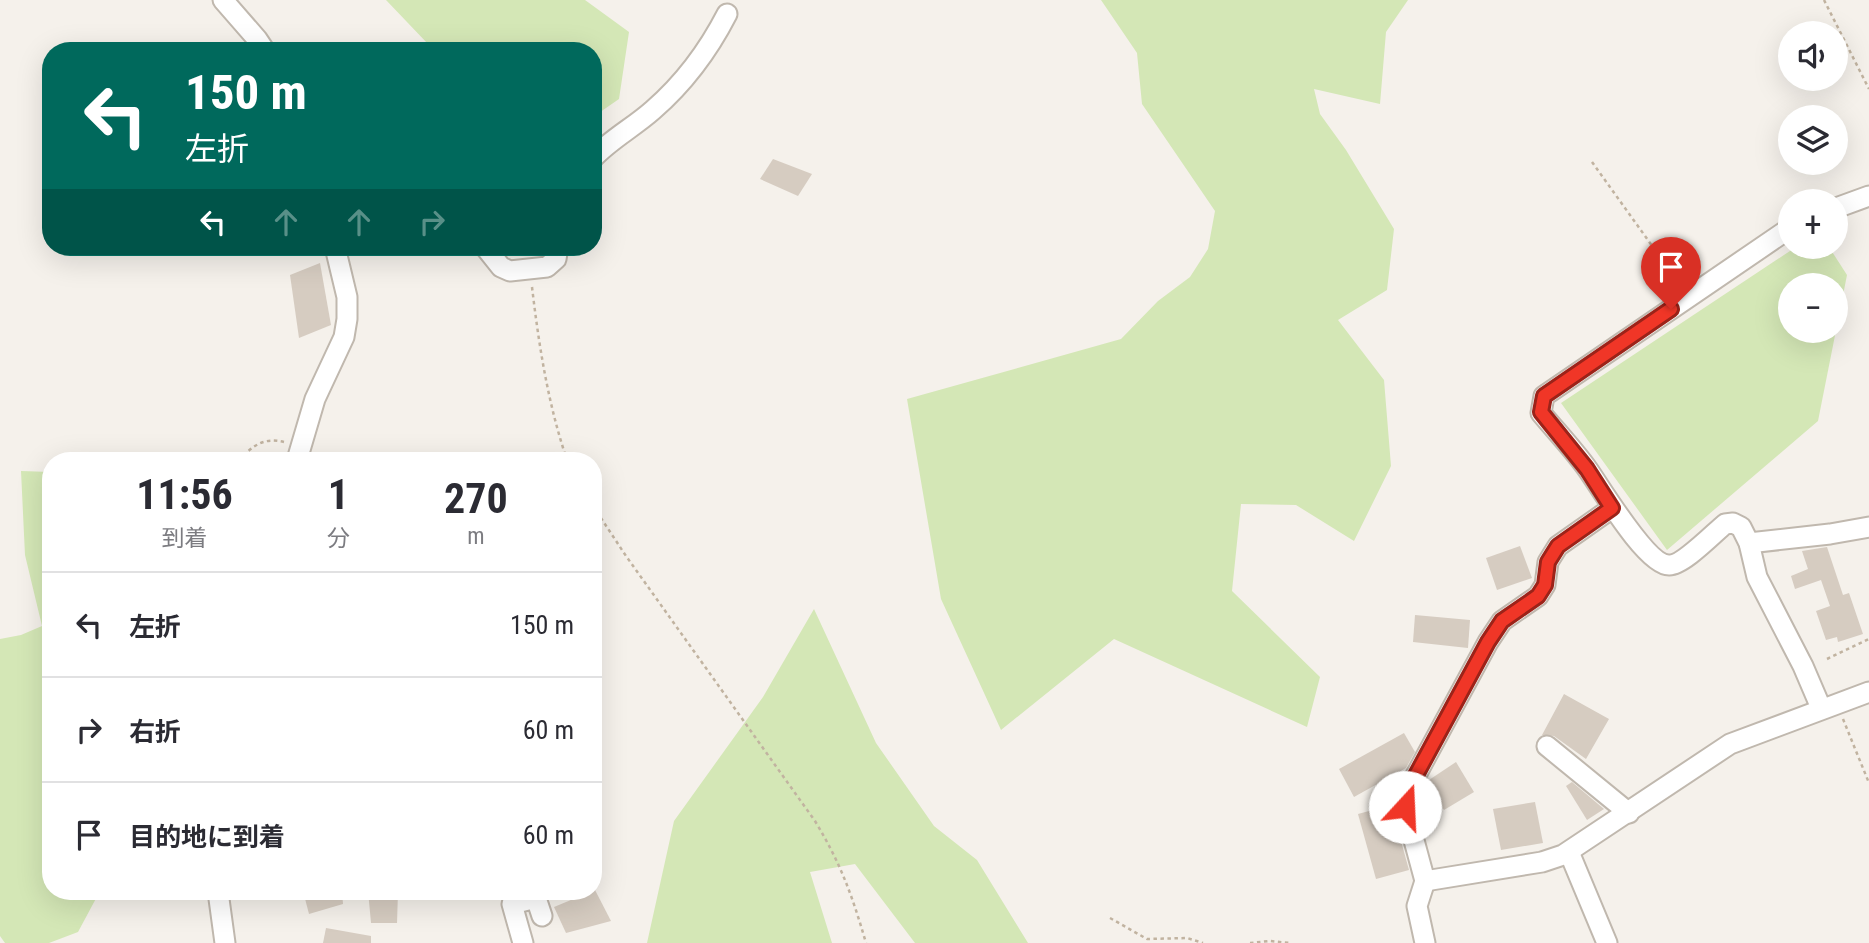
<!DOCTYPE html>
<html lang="ja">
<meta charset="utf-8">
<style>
:root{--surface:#fff;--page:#f7f7f7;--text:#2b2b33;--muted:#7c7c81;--line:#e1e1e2}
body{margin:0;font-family:"Roboto Condensed","Noto Sans JP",sans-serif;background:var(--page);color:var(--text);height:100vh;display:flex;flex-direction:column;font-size:26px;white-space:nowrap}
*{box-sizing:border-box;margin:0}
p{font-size:23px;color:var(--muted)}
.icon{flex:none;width:38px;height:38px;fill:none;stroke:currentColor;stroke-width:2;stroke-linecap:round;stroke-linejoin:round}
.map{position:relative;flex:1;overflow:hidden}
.panel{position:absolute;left:42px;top:452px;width:560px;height:448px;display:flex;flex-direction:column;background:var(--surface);border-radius:28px;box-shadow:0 7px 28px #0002}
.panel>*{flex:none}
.hud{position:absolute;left:42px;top:42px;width:560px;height:214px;border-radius:28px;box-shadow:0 7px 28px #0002;background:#00695c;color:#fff;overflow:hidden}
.buttons{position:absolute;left:1778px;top:21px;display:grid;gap:14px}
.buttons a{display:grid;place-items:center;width:70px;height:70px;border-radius:50%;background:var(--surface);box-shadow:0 7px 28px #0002;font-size:35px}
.pin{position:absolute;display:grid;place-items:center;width:60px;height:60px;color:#fff;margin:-72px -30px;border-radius:50% 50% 50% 0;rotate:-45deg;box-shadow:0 0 7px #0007}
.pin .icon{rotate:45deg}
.me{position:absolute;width:77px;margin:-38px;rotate:20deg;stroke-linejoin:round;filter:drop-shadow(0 0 5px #0008)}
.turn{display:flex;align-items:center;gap:24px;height:147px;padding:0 28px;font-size:32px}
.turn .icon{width:91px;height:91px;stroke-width:2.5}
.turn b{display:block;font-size:49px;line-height:60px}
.lanes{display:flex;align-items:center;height:66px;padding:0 28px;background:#0003;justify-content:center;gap:35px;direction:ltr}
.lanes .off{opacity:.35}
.eta{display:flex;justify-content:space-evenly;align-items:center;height:119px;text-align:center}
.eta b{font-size:42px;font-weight:700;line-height:49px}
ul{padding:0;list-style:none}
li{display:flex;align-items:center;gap:21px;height:105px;padding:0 28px;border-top:2px solid var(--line)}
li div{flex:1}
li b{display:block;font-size:26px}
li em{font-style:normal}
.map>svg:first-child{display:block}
.green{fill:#d4e7b6;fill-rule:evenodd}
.building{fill:#d6ccc1}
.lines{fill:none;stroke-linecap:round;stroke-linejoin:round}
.street-casing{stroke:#c0b8ae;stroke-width:23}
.path{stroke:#c1b3a0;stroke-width:2.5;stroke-dasharray:3.5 3.5;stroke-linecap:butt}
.street{stroke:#fff;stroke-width:19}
.route-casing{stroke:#9c2319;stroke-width:18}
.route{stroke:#f03627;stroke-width:12}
</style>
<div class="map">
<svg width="1869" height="943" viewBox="0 0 1869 943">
<rect width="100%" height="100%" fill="#f5f1eb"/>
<g class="green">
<path d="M386,0H585L629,32L619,99L593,117V51H429L428,44Z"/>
<path d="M1101,0H1408L1386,32L1380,104L1314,89L1320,114L1346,150L1394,229L1387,290L1338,320L1384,380L1391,466L1354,541L1296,505L1241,504L1232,591L1320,677L1307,727L1114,639L1001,730L941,599L907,399L1121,339L1158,301L1190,277L1208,249L1215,211L1142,104L1137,53Z"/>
<path d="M1796,247H1829L1847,275L1818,421L1667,550L1561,403ZM1790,285H1836V331H1790Z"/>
<path d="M21,471L51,472V891H100L78,932L49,943H5L0,936V639L21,635L42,626L25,555Z"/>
<path d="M814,609L876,743L934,826L977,860L1028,943H915L855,864L810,872L832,943H647L674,821L763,697Z"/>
</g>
<g class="building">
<path d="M773,159L812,174L798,196L760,179Z"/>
<path d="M320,263L331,325L299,338L290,275Z"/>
<path d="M1520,546L1532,578L1497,590L1486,558Z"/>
<path d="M1827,547L1843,595L1849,593L1863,634L1838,642L1837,637L1826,640L1816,611L1830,606L1821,580L1795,589L1791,576L1808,569L1802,551Z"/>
<path d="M1415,615L1470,620L1468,648L1413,642Z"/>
<path d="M1564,694L1609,719L1586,759L1554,736L1542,735Z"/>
<path d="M1404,733L1415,752L1406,768L1354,797L1339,769Z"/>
<path d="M1456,762L1474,792L1444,810L1426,782Z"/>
<path d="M1572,782L1604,809L1587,820L1566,786Z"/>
<path d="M1535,802L1543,843L1501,850L1493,809Z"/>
<path d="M1391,805L1409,870L1376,879L1358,814Z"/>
<path d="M595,890L611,921L566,933L554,907Z"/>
<path d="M303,891H342L343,904L309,914Z"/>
<path d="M368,891H398L397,923H371Z"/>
<path d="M326,928L371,936V943H323Z"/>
</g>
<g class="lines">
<defs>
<g id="street">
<path d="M223,0L257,39L265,51"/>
<path d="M593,158C611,139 634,127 653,110C683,84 709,49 727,14"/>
<path d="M1836,208L1869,196"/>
<path d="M1790,228L1544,396L1541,413C1556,431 1572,448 1586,467C1600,486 1646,565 1669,565C1682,566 1713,534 1725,524L1733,523L1741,527L1749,543L1757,577L1803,666L1821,708"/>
<path d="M485,247L501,267L510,271L547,267L556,259L558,247"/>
<path d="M297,460L315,399L344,337L347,319V297L335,247"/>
<path d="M1749,543L1830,534L1869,527"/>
<path d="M1547,746L1629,813"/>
<path d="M1569,852L1607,943"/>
<path d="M1425,881L1542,862L1563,855L1730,744L1869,692"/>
<path d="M222,891L219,899L225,943"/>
<path d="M523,943L512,904L536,898L542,916"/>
<path d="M1425,943L1417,906L1425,881L1405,807L1409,788L1488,642L1502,621L1538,596L1545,585L1548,562L1558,546L1612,508"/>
</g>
</defs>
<use href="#street" class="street-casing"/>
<g class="path">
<path d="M1824,0L1869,89"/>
<path d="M1592,162L1678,282"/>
<path d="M532,287C539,346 548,404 567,460"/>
<path d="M238,460C254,446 262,437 284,442"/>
<path d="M593,506L626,556L815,821C841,864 852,895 866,943"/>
<path d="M1827,659L1869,639"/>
<path d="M1843,719L1869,783"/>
<path d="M1110,918L1147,939L1187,938L1203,943"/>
<path d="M1250,943L1270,941L1290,943"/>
</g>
<use href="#street" class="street"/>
</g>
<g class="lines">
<defs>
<path id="route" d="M1405,807L1409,788L1488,642L1502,621L1538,596L1545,585L1548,562L1558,546L1612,508L1587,469L1541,412L1544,396L1671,309"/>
</defs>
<use href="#route" class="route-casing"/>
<use href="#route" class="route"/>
</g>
</svg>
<div class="buttons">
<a><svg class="icon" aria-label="sound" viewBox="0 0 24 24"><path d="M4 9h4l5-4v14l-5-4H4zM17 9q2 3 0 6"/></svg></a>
<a><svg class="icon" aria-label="layers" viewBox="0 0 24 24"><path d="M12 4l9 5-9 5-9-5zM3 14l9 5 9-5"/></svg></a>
<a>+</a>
<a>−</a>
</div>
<div class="pin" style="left:1671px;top:309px;background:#d93025"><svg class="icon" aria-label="arrive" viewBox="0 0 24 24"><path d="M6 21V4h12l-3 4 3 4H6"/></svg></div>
<svg class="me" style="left:1405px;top:807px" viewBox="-20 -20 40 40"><circle r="19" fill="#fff"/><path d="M0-13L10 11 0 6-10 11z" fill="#f03627"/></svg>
<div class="hud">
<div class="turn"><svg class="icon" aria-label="left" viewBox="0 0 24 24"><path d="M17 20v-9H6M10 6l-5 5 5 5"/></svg><div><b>150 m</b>左折</div></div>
<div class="lanes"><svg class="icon" aria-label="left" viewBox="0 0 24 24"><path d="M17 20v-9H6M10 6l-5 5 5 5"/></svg><svg class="icon off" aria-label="ahead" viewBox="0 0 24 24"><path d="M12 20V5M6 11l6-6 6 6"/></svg><svg class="icon off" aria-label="ahead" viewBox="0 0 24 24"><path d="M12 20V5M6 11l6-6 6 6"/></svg><svg class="icon off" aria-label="right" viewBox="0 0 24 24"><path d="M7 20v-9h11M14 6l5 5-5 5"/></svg></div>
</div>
<section class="panel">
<div class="eta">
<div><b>11:56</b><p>到着</p></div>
<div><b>1</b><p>分</p></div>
<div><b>270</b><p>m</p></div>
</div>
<ul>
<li><svg class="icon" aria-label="left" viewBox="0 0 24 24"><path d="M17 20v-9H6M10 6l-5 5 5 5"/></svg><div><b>左折</b></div><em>150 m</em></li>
<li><svg class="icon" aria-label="right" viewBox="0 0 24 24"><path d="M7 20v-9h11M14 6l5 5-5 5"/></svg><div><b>右折</b></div><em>60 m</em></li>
<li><svg class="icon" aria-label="arrive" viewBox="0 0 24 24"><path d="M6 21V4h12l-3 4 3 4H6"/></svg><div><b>目的地に到着</b></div><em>60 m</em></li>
</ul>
</section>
</div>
